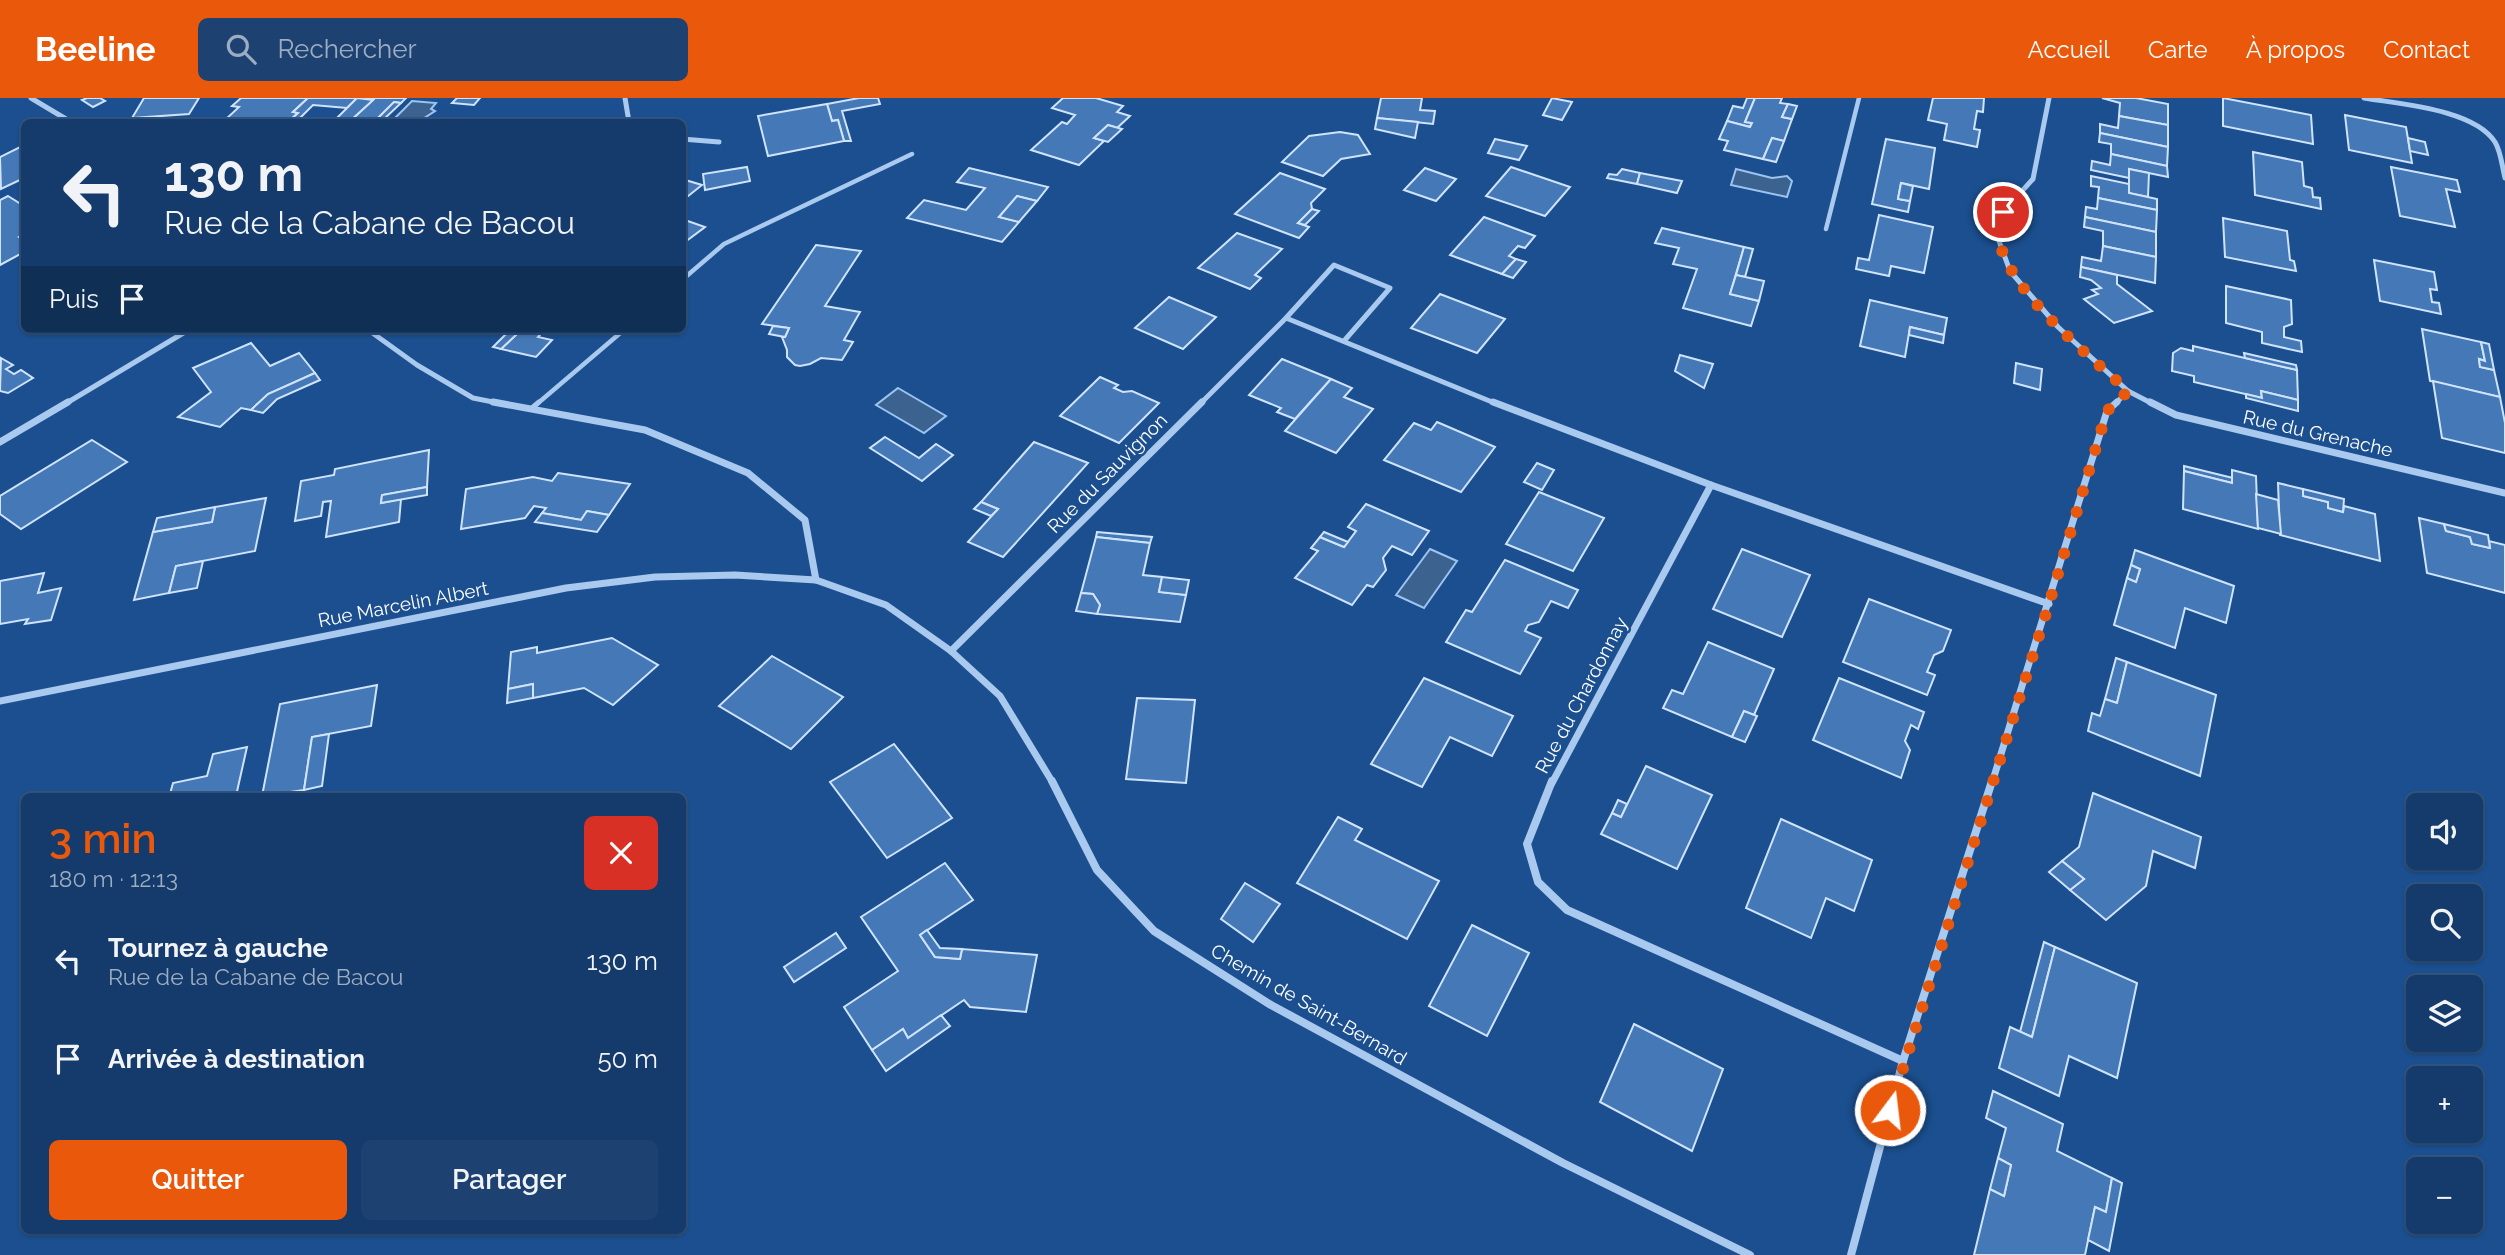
<!DOCTYPE html>
<html lang="fr">
<meta charset="utf-8">
<style>
:root{--surface:#143b6b;--page:#1d4271;--text:#f1f3f6;--muted:#9dadc1;--line:#33557e;--accent:#ea580c}
body{margin:0;font-family:Raleway,sans-serif;background:var(--page);color:var(--text);height:100vh;display:flex;flex-direction:column;font-size:26px;white-space:nowrap}
*{box-sizing:border-box;margin:0}
p{font-size:23px;color:var(--muted)}
.icon{flex:none;width:38px;height:38px;fill:none;stroke:currentColor;stroke-width:2;stroke-linecap:round;stroke-linejoin:round}
.map{position:relative;flex:1;overflow:hidden}
.side{position:absolute;left:21px;top:695px;width:665px;height:441px;display:flex;flex-direction:column;background:var(--surface);border-radius:10px;box-shadow:0 2px 5px #0004,0 0 0 2px var(--line)}
.side>*{flex:none}
.guide{position:absolute;left:21px;top:21px;width:665px;height:214px;border-radius:10px;box-shadow:0 2px 5px #0004,0 0 0 2px var(--line);background:#143b6b;color:var(--text);overflow:hidden}
.tools{position:absolute;left:2406px;top:695px;display:grid;gap:14px}
.tools a{display:grid;place-items:center;width:77px;height:77px;border-radius:10px;background:var(--surface);box-shadow:0 2px 5px #0004,0 0 0 2px var(--line);font-size:35px}
.pin{position:absolute;display:grid;place-items:center;width:60px;height:60px;color:#fff;margin:-30px;border:4px solid #fff;border-radius:50%;box-shadow:0 2px 7px #0007}
.me{position:absolute;width:77px;margin:-38px;rotate:15deg;stroke-linejoin:round;filter:drop-shadow(0 0 5px #0008)}
.turn{display:flex;align-items:center;gap:24px;height:147px;padding:0 28px;font-size:32px}
.turn .icon{width:91px;height:91px;stroke-width:2.5}
.turn b{display:block;font-size:49px;line-height:60px}
.then{display:flex;align-items:center;height:66px;padding:0 28px;background:#0003;gap:14px;font-size:26px}
.round{display:grid;place-items:center;flex:none;width:74px;height:74px;border-radius:10px;background:var(--page)}
.overview{display:flex;align-items:center;justify-content:space-between;height:119px;padding:0 28px}
h1{font-size:42px;font-weight:600;line-height:52px;color:var(--accent)}
.action{display:flex;gap:14px;margin-top:auto;padding:14px 28px}
.action a{flex:1;height:80px;border-radius:10px;background:var(--accent);color:#fff;font-size:28px;font-weight:600;line-height:80px;text-align:center}
.action a+a{background:var(--page);color:var(--text)}
ul{padding:0;list-style:none}
li{display:flex;align-items:center;gap:21px;height:98px;padding:0 28px}
li div{flex:1}
li b{display:block;font-size:26px}
li em{font-style:normal}
header{display:flex;align-items:center;gap:42px;box-sizing:border-box;height:98px;padding:0 35px;background:var(--accent);color:#fff}
header strong{font-size:33px}
nav{display:flex;gap:38px;margin-inline-start:auto;font-size:24px}
.search{width:490px;height:63px;background:var(--page);display:flex;align-items:center;gap:18px;box-sizing:border-box;padding:0 24px;border-radius:10px;color:var(--muted);font-size:26px}
.map>svg:first-child{display:block}
.water{fill:#3c6290;stroke:#9cc4f0;stroke-width:2}
.building{fill:#4478b7;stroke:#cfe3fa;stroke-width:2}
.lines{fill:none;stroke-linecap:round;stroke-linejoin:round}
.lane-far1{stroke:#a9c9ee;stroke-width:4.5}
.lane{stroke:#a9c9ee;stroke-width:5}
.street-far2{stroke:#a9c9ee;stroke-width:5}
.street-far1{stroke:#a9c9ee;stroke-width:7}
.street{stroke:#a9c9ee;stroke-width:8}
.route{stroke:#ea580c;stroke-width:12;stroke-dasharray:0 21.6}
.labels{text-anchor:middle;stroke-width:5;stroke-linejoin:round;paint-order:stroke}
.street-label{font-size:19px;fill:#fff;stroke:#1b4f8f}
</style>
<header>
<strong>Beeline</strong>
<div class="search"><svg class="icon" aria-label="search" viewBox="0 0 24 24"><circle cx="10" cy="10" r="6"/><path d="M15 15l6 6"/></svg>Rechercher</div>
<nav><a>Accueil</a><a>Carte</a><a>À propos</a><a>Contact</a></nav>
</header>
<div class="map">
<svg width="2505" height="1157" viewBox="0 0 2505 1157">
<rect width="100%" height="100%" fill="#1b4f8f"/>
<g class="water">
<path d="M412,3L436,5L431,11L435,13L418,24H391Z"/>
<path d="M1736,71L1772,80L1787,78L1792,83L1787,99L1731,87Z"/>
<path d="M898,290L946,318L924,335L876,307Z"/>
<path d="M1430,451L1457,463L1424,510L1396,497Z"/>
</g>
<g class="building">
<path d="M87,0H100L105,3L93,9L82,2Z"/>
<path d="M144,0H199L189,16L132,20Z"/>
<path d="M241,0H308L293,14L298,15L288,24L225,22L239,9L232,8Z"/>
<path d="M308,0H357L347,10L313,7L296,24H288L298,15L293,14Z"/>
<path d="M353,0H406L401,5L394,4L374,24H349L373,2Z"/>
<path d="M357,0L373,2L349,24L334,23Z"/>
<path d="M457,0H480L474,7L452,5Z"/>
<path d="M859,0H878L880,6L842,13L851,43H844L838,22L832,23L827,6Z"/>
<path d="M1063,0H1096L1123,8L1117,14L1130,18L1117,30L1108,27L1094,40L1104,43L1079,67L1031,52L1062,24L1067,26L1075,17L1052,10Z"/>
<path d="M1381,0H1422L1420,12L1435,13L1433,26L1377,20Z"/>
<path d="M1552,0L1572,4L1562,22L1543,17Z"/>
<path d="M1747,0H1755L1745,24L1752,25L1750,29L1727,23L1733,8L1743,10Z"/>
<path d="M1755,0H1782L1780,5L1788,6L1782,19L1792,21L1784,43L1772,40L1763,61L1724,52L1728,43L1719,41L1727,23L1750,29L1752,25L1745,24Z"/>
<path d="M1933,0H1984L1983,14L1977,13L1974,31L1980,32L1977,49L1944,42L1947,26L1928,22Z"/>
<path d="M2102,0H2136L2168,6V27L2119,18L2120,5Z"/>
<path d="M2223,0L2311,17L2313,46L2223,28Z"/>
<path d="M394,4L401,5L381,24H374Z"/>
<path d="M827,6L832,23L838,22L844,43L768,58L758,18Z"/>
<path d="M1788,6L1797,8L1792,21L1782,19Z"/>
<path d="M2345,17L2406,29L2412,65L2349,52Z"/>
<path d="M2119,18L2168,27V49L2100,35V26L2118,30Z"/>
<path d="M1377,20L1418,24L1415,40L1375,31Z"/>
<path d="M1108,27L1122,31L1108,44L1094,40Z"/>
<path d="M1340,34L1358,37L1370,56L1341,61L1323,78L1282,64L1309,38Z"/>
<path d="M2100,35L2168,49L2167,68L2111,56V46L2099,44Z"/>
<path d="M1772,40L1784,43L1776,64L1763,61Z"/>
<path d="M2408,40L2425,44L2428,57L2410,53Z"/>
<path d="M1495,41L1527,48L1519,62L1488,55Z"/>
<path d="M1886,41L1935,50L1929,91L1901,85L1898,101L1910,103L1908,114L1872,106Z"/>
<path d="M24,47V80L1,91L0,59Z"/>
<path d="M2253,54L2302,64L2304,88L2312,90L2313,99L2320,100L2321,111L2255,97Z"/>
<path d="M2111,56L2167,68L2168,79L2129,71V80L2091,72L2092,63L2110,67Z"/>
<path d="M747,69L750,83L705,92L703,76Z"/>
<path d="M1511,69L1570,89L1545,118L1486,98Z"/>
<path d="M2391,69L2457,82L2460,94L2446,91L2455,129L2400,118Z"/>
<path d="M969,70L1048,89L1037,103L1017,98L999,119L1019,124L1002,144L907,120L924,102L966,112L985,90L957,84Z"/>
<path d="M1425,70L1456,81L1436,103L1404,92Z"/>
<path d="M1622,71L1640,75L1637,86L1607,80L1609,76L1617,77Z"/>
<path d="M2129,71L2149,75L2148,99L2129,95Z"/>
<path d="M1280,75L1325,91L1311,105L1312,111L1298,125L1309,129L1299,140L1235,116Z"/>
<path d="M1640,75L1682,83L1677,95L1637,86Z"/>
<path d="M2091,78L2129,86V95L2157,101V112L2098,100L2099,89L2091,88Z"/>
<path d="M682,81L702,87L682,103Z"/>
<path d="M1901,85L1913,88L1910,103L1898,101Z"/>
<path d="M8,98L24,108V136L19,139L24,142V154L0,167V102Z"/>
<path d="M1017,98L1037,103L1019,124L999,119Z"/>
<path d="M2098,100L2157,112L2156,134L2085,119L2086,109L2097,111Z"/>
<path d="M1312,111L1319,113L1305,127L1298,125Z"/>
<path d="M1879,117L1933,129L1924,175L1891,168L1889,178L1856,171L1858,160L1869,162Z"/>
<path d="M1484,119L1535,138L1525,150L1518,148L1509,158L1516,161L1502,176L1450,157Z"/>
<path d="M2085,119L2156,134V159L2103,148V133L2084,129Z"/>
<path d="M2223,120L2287,133L2290,162L2294,163L2296,173L2225,159Z"/>
<path d="M682,121L705,129L685,144L682,142Z"/>
<path d="M1662,130L1744,149L1730,196L1759,203L1751,228L1683,210L1697,171L1673,166L1679,150L1655,145Z"/>
<path d="M1237,135L1282,151L1255,177L1261,180L1250,191L1198,170Z"/>
<path d="M816,147L861,153L825,208L860,214L844,242L853,244L842,262L821,260L810,266L800,268L795,267L787,259V252L782,239H785L789,230L762,226Z"/>
<path d="M2103,148L2156,159L2155,185L2081,169L2082,159L2101,163Z"/>
<path d="M1744,149L1753,151L1745,179L1736,177Z"/>
<path d="M1516,161L1526,164L1513,180L1502,176Z"/>
<path d="M2374,162L2434,174L2437,192L2430,191L2432,204L2439,205L2441,216L2380,203Z"/>
<path d="M2081,169L2117,177V186L2152,213L2114,225L2084,201L2098,196L2092,192L2101,190L2091,182L2080,179Z"/>
<path d="M1736,177L1764,183L1759,203L1730,196Z"/>
<path d="M2226,188L2291,202L2292,226L2284,229V239L2301,243L2302,254L2262,245V234L2226,225Z"/>
<path d="M1440,196L1505,221L1477,255L1411,230Z"/>
<path d="M1169,199L1216,219L1183,251L1135,230Z"/>
<path d="M1870,202L1947,220L1944,237L1910,229L1905,259L1860,248Z"/>
<path d="M773,228L789,230L785,239L769,236Z"/>
<path d="M1910,229L1944,237L1943,245L1909,237Z"/>
<path d="M504,231H545L538,239L552,242L536,259L501,251L518,235Z"/>
<path d="M2422,231L2481,244L2485,263L2479,261L2480,269L2494,272L2500,299L2430,283Z"/>
<path d="M510,232L518,235L501,251L493,249Z"/>
<path d="M2481,244L2489,246L2494,272L2480,269L2479,261L2485,263Z"/>
<path d="M251,245L270,268L299,255L315,275L268,296L251,312L241,310L220,329L178,319L211,294L193,270Z"/>
<path d="M2193,248L2297,272L2298,302L2261,293L2262,300L2194,284V278L2172,273L2173,255L2181,250L2193,253Z"/>
<path d="M2244,255L2296,267L2297,272L2245,260Z"/>
<path d="M1680,257L1713,266L1704,290L1675,273Z"/>
<path d="M1,260L13,267L6,271L14,276L21,272L33,280L8,295L0,293Z"/>
<path d="M1282,261L1331,281L1295,321L1277,314L1281,310L1249,297Z"/>
<path d="M2016,265L2042,271L2040,292L2014,285Z"/>
<path d="M315,275L320,282L277,301L263,315L251,312L268,296Z"/>
<path d="M1100,279L1118,287L1114,290L1123,294L1132,293L1159,305L1119,345L1060,318Z"/>
<path d="M1331,281L1352,290L1344,299L1373,311L1336,355L1285,333Z"/>
<path d="M2433,283L2500,299L2505,325V355L2442,340Z"/>
<path d="M2261,293L2298,302V313L2246,300V296L2262,300Z"/>
<path d="M1437,324L1495,349L1461,394L1384,362L1414,325L1431,332Z"/>
<path d="M885,339L919,360L936,346L953,357L922,383L870,350Z"/>
<path d="M92,342L127,364L21,431L0,416V398Z"/>
<path d="M1034,344L1088,365L1003,459L968,444L998,411L981,404Z"/>
<path d="M429,352L427,389L382,397L381,405L401,401L399,424L326,439L331,403L323,404L321,418L295,423L301,383L334,377L335,371Z"/>
<path d="M1537,365L1554,372L1542,392L1524,384Z"/>
<path d="M2184,368L2233,380L2232,385L2184,373Z"/>
<path d="M2232,372L2256,378L2258,431L2183,411L2184,373L2232,385Z"/>
<path d="M558,375L630,386L609,417L587,413L581,422L542,415L546,410L534,408L525,420L461,431L466,391L533,379L552,383Z"/>
<path d="M2278,385L2303,391V398L2328,404V410L2343,414L2344,408L2375,416L2380,463L2280,437Z"/>
<path d="M427,389V397L381,405L382,397Z"/>
<path d="M2303,391L2344,401L2343,414L2328,410V404L2303,398Z"/>
<path d="M1539,394L1604,420L1573,473L1506,446Z"/>
<path d="M2256,396L2278,402L2281,436L2258,430Z"/>
<path d="M266,400L255,453L176,468L169,495L134,502L153,434L212,424L215,409Z"/>
<path d="M981,404L998,411L991,418L974,411Z"/>
<path d="M1366,406L1429,433L1412,457L1392,448L1383,460L1386,472L1373,489L1367,487L1352,507L1295,480L1318,453L1311,450L1320,439L1344,449L1356,433L1348,429Z"/>
<path d="M215,409L212,424L153,434L157,420Z"/>
<path d="M587,413L609,417L597,434L535,424L542,415L581,422Z"/>
<path d="M2419,420L2444,426L2446,433L2470,439L2472,446L2490,450L2489,443L2505,447V495L2427,475Z"/>
<path d="M2444,426L2488,437L2490,450L2472,446L2470,439L2446,433Z"/>
<path d="M1097,434L1152,439L1150,445L1096,439Z"/>
<path d="M1324,434L1348,444L1344,449L1320,439Z"/>
<path d="M1096,439L1150,445L1143,477L1162,479L1159,494L1186,497L1180,524L1097,516L1100,507L1093,496L1081,495Z"/>
<path d="M1742,451L1810,477L1782,539L1713,511Z"/>
<path d="M2135,452L2234,488L2226,525L2185,510L2175,550L2114,527L2127,480L2136,484L2140,471L2131,467Z"/>
<path d="M1505,462L1578,492L1568,510L1551,503L1539,524L1528,527L1525,533L1541,540L1520,576L1446,544L1466,512L1472,514Z"/>
<path d="M203,463L197,490L169,495L176,468Z"/>
<path d="M2131,467L2140,471L2136,484L2127,480Z"/>
<path d="M44,475L38,495L61,490L51,522L25,526L28,521L0,526V483Z"/>
<path d="M1162,479L1189,482L1186,497L1159,494Z"/>
<path d="M1081,495L1093,496L1100,507L1097,516L1076,513Z"/>
<path d="M1869,501L1951,532L1943,553L1934,557L1927,574L1935,577L1927,597L1843,564Z"/>
<path d="M612,540L658,567L613,607L584,590L533,600V586L508,591L511,554L537,549V555Z"/>
<path d="M1708,544L1774,571L1754,617L1744,613L1732,639L1663,610L1672,592L1683,596Z"/>
<path d="M772,558L843,599L791,651L719,608Z"/>
<path d="M2116,560L2127,564L2117,605L2105,601Z"/>
<path d="M2127,564L2216,597L2200,678L2088,633L2092,615L2100,618L2105,601L2117,605Z"/>
<path d="M1424,580L1513,618L1492,658L1450,639L1422,689L1371,666Z"/>
<path d="M1839,580L1924,614L1918,631L1911,627L1905,643L1910,652L1901,680L1813,642Z"/>
<path d="M533,586V600L507,605L508,591Z"/>
<path d="M377,587L371,628L312,639L304,692L262,698L280,606Z"/>
<path d="M1137,600L1195,602L1186,685L1126,681Z"/>
<path d="M1744,613L1757,618L1745,644L1732,639Z"/>
<path d="M329,636L322,688L304,692L312,639Z"/>
<path d="M894,646L952,720L887,760L830,684Z"/>
<path d="M247,649L236,698H161L170,696L173,685L207,678L213,656Z"/>
<path d="M1646,668L1712,697L1677,771L1601,736L1612,715L1621,719Z"/>
<path d="M2093,695L2201,739L2195,770L2153,753L2146,788L2106,822L2070,792L2084,781L2062,763L2079,749Z"/>
<path d="M1618,702L1627,706L1621,719L1612,715Z"/>
<path d="M1338,719L1362,731L1355,742L1439,783L1407,841L1297,785Z"/>
<path d="M1781,721L1872,762L1854,813L1826,800L1811,840L1746,810Z"/>
<path d="M2062,763L2084,781L2070,792L2049,774Z"/>
<path d="M945,765L973,802L920,837L935,859L960,861L962,851L1037,857L1026,914L970,909L964,902L908,940L903,931L872,952L844,909L898,873L861,819Z"/>
<path d="M1245,785L1280,806L1253,844L1221,821Z"/>
<path d="M1472,827L1529,855L1487,938L1429,908Z"/>
<path d="M927,832L940,850L962,851L960,861L935,859L920,837Z"/>
<path d="M836,835L846,850L794,884L784,869Z"/>
<path d="M2044,844L2055,849L2032,939L2020,934Z"/>
<path d="M2055,849L2137,885L2117,980L2069,958L2059,998L1999,970L2010,929L2032,939Z"/>
<path d="M941,917L950,928L886,973L872,952L903,931L908,940Z"/>
<path d="M1634,926L1723,971L1692,1053L1600,1004Z"/>
<path d="M1993,993L2063,1026L2057,1053L2112,1080L2106,1114L2095,1109L2085,1157H1974L1990,1091L2004,1098L2011,1067L1998,1060L2006,1030L1986,1020Z"/>
<path d="M1998,1060L2011,1067L2004,1098L1990,1091Z"/>
<path d="M2112,1080L2122,1085L2109,1153L2088,1142L2095,1109L2106,1114Z"/>
</g>
<g class="lines">
<g class="lane-far1">
<path d="M1826,131L1859,0"/>
<path d="M682,182L724,146L912,56"/>
<path d="M537,306L625,231"/>
</g>
<path class="lane" d="M533,309L539,304"/>
<g class="street-far2">
<path d="M31,0L71,24"/>
<path d="M625,0L629,24"/>
<path d="M2049,0L2033,81L2003,114L1999,143L2010,173L2058,229L2128,293L2115,306"/>
<path d="M2364,0C2399,6 2474,11 2495,44C2501,54 2502,68 2505,80"/>
<path d="M682,41L719,44"/>
<path d="M1286,220L1334,167L1390,190L1344,243"/>
<path d="M367,231L417,267L473,300L503,306"/>
<path d="M2128,293L2153,306"/>
<path d="M65,306L190,231"/>
<path d="M1200,306L1286,220L1497,306"/>
</g>
<g class="street-far1">
<path d="M493,304L645,332L748,375L805,422L816,482L886,507L951,553L1000,598L1053,685"/>
<path d="M1493,304L1711,387"/>
<path d="M2150,304L2176,317L2505,395"/>
<path d="M0,344L68,304"/>
<path d="M951,553L1202,304"/>
<path d="M0,603L566,490L655,479L735,477L816,482"/>
<path d="M1552,685L1711,387L2049,506"/>
<path d="M1992,685L2107,313L2117,304"/>
</g>
<g class="street">
<path d="M1052,683L1097,772L1154,833L1271,907L1563,1065L1750,1157"/>
<path d="M1552,683L1527,746L1538,784L1567,812L1903,963"/>
<path d="M1851,1157L1903,963L1992,683"/>
</g>
</g>
<g class="lines">
<path class="route" d="M1890,1012L2049,506L2107,313L2128,293C2089,257 2014,198 2000,146C1997,137 2001,124 2003,114"/>
</g>
<g class="labels">
<g class="street-label">
<text transform="translate(2318 335) rotate(13)" y="7">Rue du Grenache</text>
<text transform="translate(1107 375) rotate(-45)" y="7">Rue du Sauvignon</text>
<text transform="translate(403 506) rotate(-11)" y="7">Rue Marcelin Albert</text>
<text transform="translate(1581 597) rotate(-62)" y="7">Rue du Chardonnay</text>
<text transform="translate(1309 906) rotate(30)" y="7">Chemin de Saint-Bernard</text>
</g>
</g>
</svg>
<div class="tools">
<a><svg class="icon" aria-label="sound" viewBox="0 0 24 24"><path d="M4 9h4l5-4v14l-5-4H4zM17 9q2 3 0 6"/></svg></a>
<a><svg class="icon" aria-label="search" viewBox="0 0 24 24"><circle cx="10" cy="10" r="6"/><path d="M15 15l6 6"/></svg></a>
<a><svg class="icon" aria-label="layers" viewBox="0 0 24 24"><path d="M12 4l9 5-9 5-9-5zM3 14l9 5 9-5"/></svg></a>
<a>+</a>
<a>−</a>
</div>
<div class="pin" style="left:2003px;top:114px;background:#d93025"><svg class="icon" aria-label="arrive" viewBox="0 0 24 24"><path d="M6 21V4h12l-3 4 3 4H6"/></svg></div>
<svg class="me" style="left:1890px;top:1012px" viewBox="-20 -20 40 40"><circle r="17" fill="#ea580c" stroke="#fff" stroke-width="3"/><path d="M0-11L8 9 0 5-8 9z" fill="#fff"/></svg>
<div class="guide">
<div class="turn"><svg class="icon" aria-label="left" viewBox="0 0 24 24"><path d="M17 20v-9H6M10 6l-5 5 5 5"/></svg><div><b>130 m</b>Rue de la Cabane de Bacou</div></div>
<div class="then">Puis<svg class="icon" aria-label="arrive" viewBox="0 0 24 24"><path d="M6 21V4h12l-3 4 3 4H6"/></svg></div>
</div>
<section class="side">
<div class="overview"><div><h1>3 min</h1><p>180 m · 12:13</p></div><a class="round" style="background:#d93025;color:#fff"><svg class="icon" aria-label="close" viewBox="0 0 24 24"><path d="M6 6l12 12M18 6L6 18"/></svg></a></div>
<ul>
<li><svg class="icon" aria-label="left" viewBox="0 0 24 24"><path d="M17 20v-9H6M10 6l-5 5 5 5"/></svg><div><b>Tournez à gauche</b><p>Rue de la Cabane de Bacou</p></div><em>130 m</em></li>
<li><svg class="icon" aria-label="arrive" viewBox="0 0 24 24"><path d="M6 21V4h12l-3 4 3 4H6"/></svg><div><b>Arrivée à destination</b></div><em>50 m</em></li>
</ul>
<div class="action"><a>Quitter</a><a>Partager</a></div>
</section>
</div>
